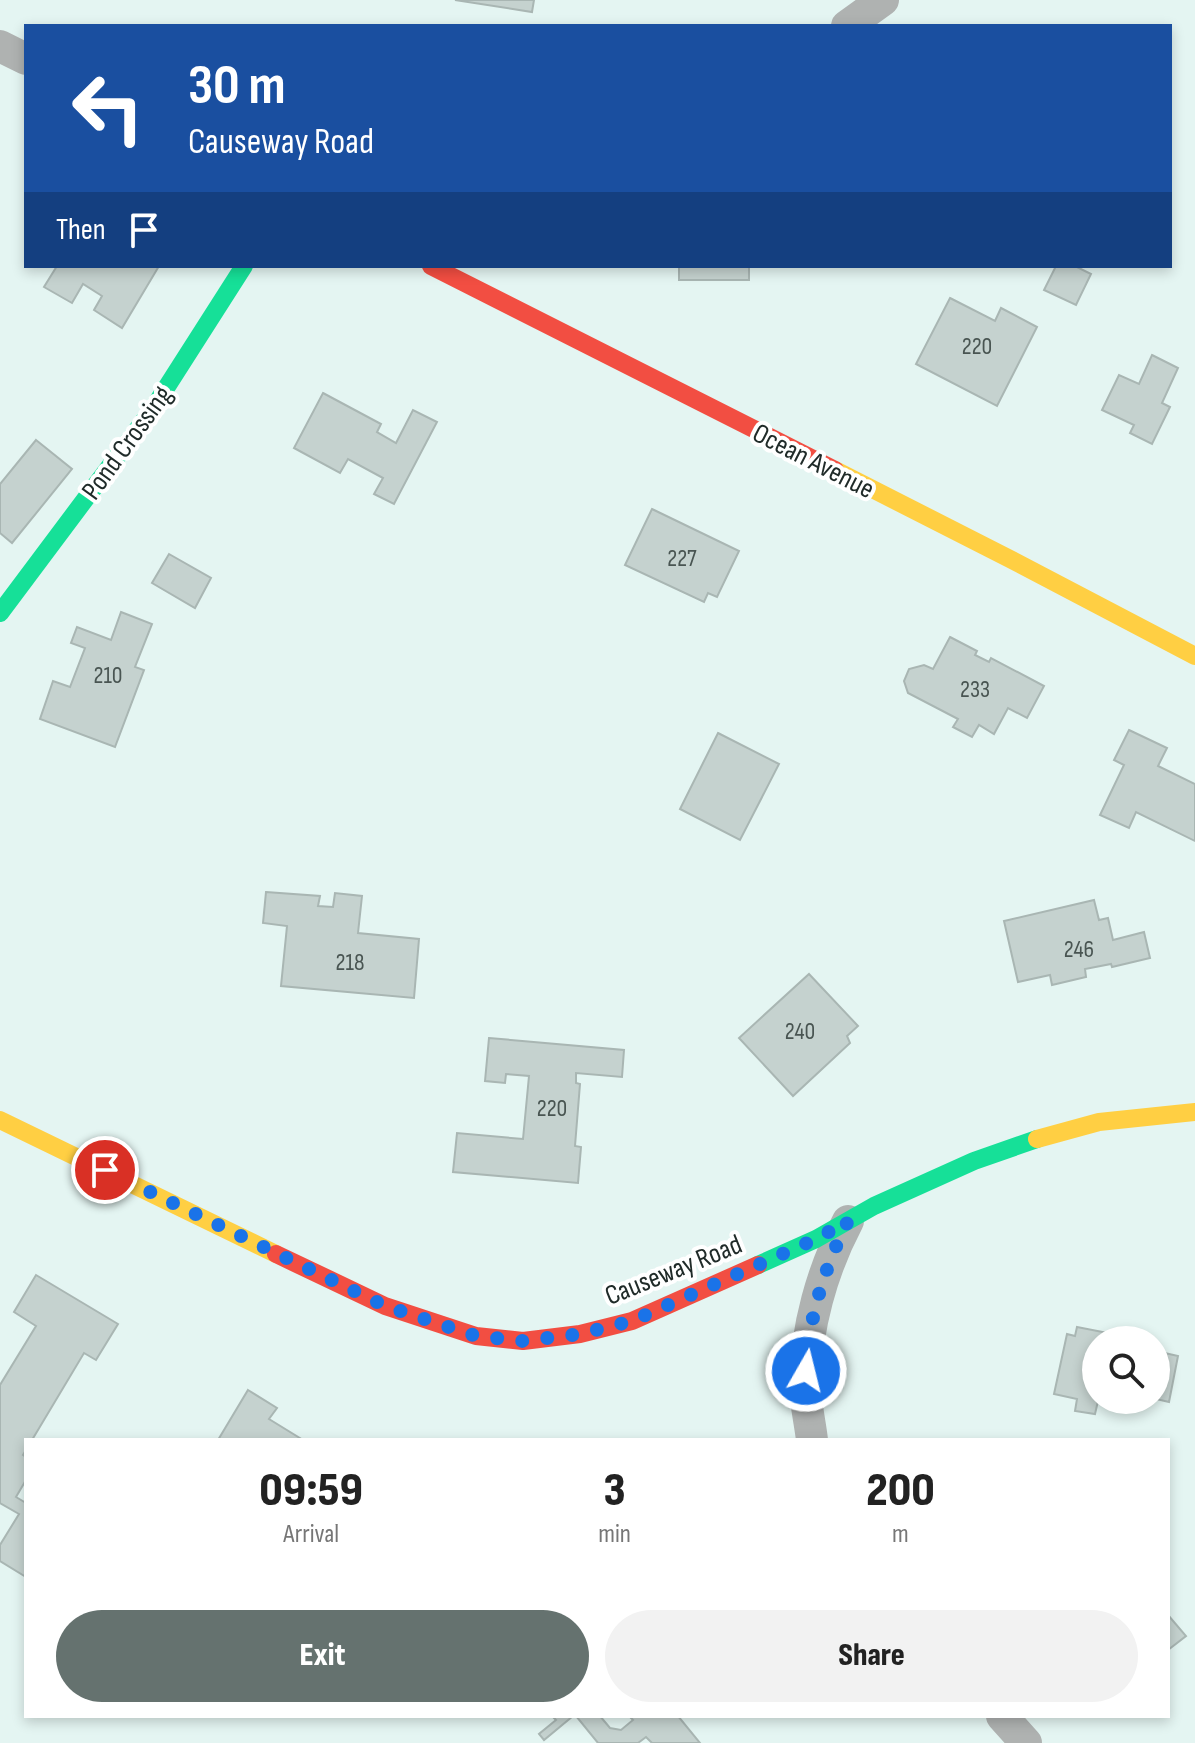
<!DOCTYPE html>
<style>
:root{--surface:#fff;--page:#f2f2f2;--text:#222;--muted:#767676;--accent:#65726f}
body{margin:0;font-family:"Sofia Sans Condensed",sans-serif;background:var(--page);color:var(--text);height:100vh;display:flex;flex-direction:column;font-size:30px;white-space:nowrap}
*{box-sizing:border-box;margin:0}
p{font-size:26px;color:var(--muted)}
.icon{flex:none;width:44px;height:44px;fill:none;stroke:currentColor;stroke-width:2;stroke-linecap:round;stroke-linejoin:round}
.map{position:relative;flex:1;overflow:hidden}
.panel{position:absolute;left:24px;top:1438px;width:1146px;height:280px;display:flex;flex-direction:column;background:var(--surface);border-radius:0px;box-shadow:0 4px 12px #0003}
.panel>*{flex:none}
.banner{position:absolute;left:24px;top:24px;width:1148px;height:244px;border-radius:0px;box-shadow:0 4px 12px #0003;background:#1a4fa0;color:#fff;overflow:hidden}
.tools{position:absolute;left:1082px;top:1326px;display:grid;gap:16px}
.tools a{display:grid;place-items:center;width:88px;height:88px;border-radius:50%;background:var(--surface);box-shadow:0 4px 12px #0003;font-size:40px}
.pin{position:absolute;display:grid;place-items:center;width:68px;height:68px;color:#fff;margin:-34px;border:4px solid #fff;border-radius:50%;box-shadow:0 2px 8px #0007}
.me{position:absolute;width:88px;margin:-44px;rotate:8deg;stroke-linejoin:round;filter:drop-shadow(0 0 6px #0008)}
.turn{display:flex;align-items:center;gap:28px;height:168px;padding:0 32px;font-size:36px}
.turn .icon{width:104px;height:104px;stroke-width:2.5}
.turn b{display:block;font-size:56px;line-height:68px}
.then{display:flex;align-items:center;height:76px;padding:0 32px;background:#0003;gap:16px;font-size:30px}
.eta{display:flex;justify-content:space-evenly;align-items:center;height:136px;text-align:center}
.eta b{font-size:48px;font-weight:800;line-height:56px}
.action{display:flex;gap:16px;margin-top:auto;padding:16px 32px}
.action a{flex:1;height:92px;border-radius:48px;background:var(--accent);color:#fff;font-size:32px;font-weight:800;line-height:92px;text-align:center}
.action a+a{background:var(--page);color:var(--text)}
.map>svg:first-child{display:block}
.building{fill:#c5d2cf;stroke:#a9b6b3;stroke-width:2}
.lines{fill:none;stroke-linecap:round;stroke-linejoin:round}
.street{stroke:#afb2b1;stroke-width:32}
.fast{stroke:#16e098;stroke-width:18}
.slow{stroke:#ffcf43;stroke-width:18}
.jam{stroke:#f24e42;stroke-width:18}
.route{stroke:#1a73e8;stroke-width:14;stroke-dasharray:0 25.2}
.labels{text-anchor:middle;stroke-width:8;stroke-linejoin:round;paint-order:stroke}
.number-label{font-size:24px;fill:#495552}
.street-label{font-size:28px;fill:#202b29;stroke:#fff}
</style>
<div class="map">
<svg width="1195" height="1743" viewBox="0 0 1195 1743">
<rect width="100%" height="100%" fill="#e4f5f2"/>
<g class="building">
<path d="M455,0H534L532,12Z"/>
<path d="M57,266H159L122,328L94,310L102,296L83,284L72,303L44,287Z"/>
<rect x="679" y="266" width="70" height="14"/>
<path d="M1056,266H1075L1091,274L1076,305L1044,290Z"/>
<path d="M950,298L995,321L1001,308L1037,327L997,406L916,364Z"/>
<path d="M1152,355L1178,368L1162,403L1170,407L1152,444L1130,433L1134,425L1102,410L1119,375L1139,384Z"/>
<path d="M323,393L381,424L377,432L396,443L413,410L437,422L394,504L374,494L383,478L348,459L340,473L294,448Z"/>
<path d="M36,440L72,469L12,543L0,533V484Z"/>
<path d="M652,509L739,551L717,597L708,593L704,602L625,565Z"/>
<path d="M169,554L211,578L195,608L152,583Z"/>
<path d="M121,612L152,624L135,667L144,670L115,747L40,719L53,681L70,687L85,648L71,643L77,627L111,640Z"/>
<path d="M950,637L977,651L975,655L989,662L991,658L1044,686L1027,718L1008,708L994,734L979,725L972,737L953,727L958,719L908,693L904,681L909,669L924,665L933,669Z"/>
<path d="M1129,730L1167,748L1158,766L1195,784V841L1136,812L1129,828L1100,815L1124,765L1114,760Z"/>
<path d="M718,733L779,764L740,840L680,809Z"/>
<path d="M266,892L320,896L318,906L333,907L335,893L362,896L358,933L419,939L414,998L281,986L287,926L263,923Z"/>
<path d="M1094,900L1099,920L1108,918L1113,940L1144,932L1150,958L1112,967L1111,964L1085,969L1086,977L1052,985L1050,975L1018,982L1004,921Z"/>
<path d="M809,974L858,1026L847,1036L850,1043L793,1096L739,1038Z"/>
<path d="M489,1038L624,1050L622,1077L576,1073V1083L580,1084L575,1146L581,1147L578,1183L453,1172L457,1133L523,1139L529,1076L506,1074L505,1083L485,1081Z"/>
<path d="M36,1275L118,1324L96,1360L84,1353L32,1440H26V1450L23,1455L26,1457V1480L16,1497L26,1503V1577L0,1561V1545L19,1514L0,1503V1385L36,1326L14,1312Z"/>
<path d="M1077,1327L1113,1334L1112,1340H1096V1400H1132L1131,1408L1098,1401L1095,1414L1075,1411L1077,1399L1054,1394L1067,1334L1075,1336Z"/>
<path d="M1156,1351L1178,1356L1169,1402L1156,1399Z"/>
<path d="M248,1390L277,1408L269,1419L303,1440H218Z"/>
<path d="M1168,1615L1186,1636L1168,1650Z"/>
<path d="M552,1716H573L544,1740L539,1734L556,1720Z"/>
<path d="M576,1716H600L610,1728L621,1730L633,1720L629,1716H678L700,1743H652L646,1737L638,1743H598Z"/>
</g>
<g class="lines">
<g class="street">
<path d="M847,26L883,0"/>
<path d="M0,46L26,59"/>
<path d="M812,1440C810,1422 805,1402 805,1384C806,1328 822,1270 848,1221"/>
<path d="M1002,1716L1026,1743"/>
</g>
<g class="fast">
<path d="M0,613L152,410L244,266"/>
<path d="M758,1265L816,1239L874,1206L974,1161L1037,1139"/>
</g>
<g class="slow">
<path d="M835,470L1010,559L1195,656"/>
<path d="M0,1120L276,1254"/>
<path d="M1037,1139L1099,1122L1195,1112"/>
</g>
<g class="jam">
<path d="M431,266L835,470"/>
<path d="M276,1254L385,1306L476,1336L523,1341L580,1334L632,1321L758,1265"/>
</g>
</g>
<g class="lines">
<path class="route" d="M105,1170L385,1306L476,1336L523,1341L580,1334L632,1321L816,1239L848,1221C825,1266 808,1320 806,1371"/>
</g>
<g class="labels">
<g class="number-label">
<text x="977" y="354">220</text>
<text x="682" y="566">227</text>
<text x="108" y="683">210</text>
<text x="975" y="697">233</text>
<text x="1079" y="957">246</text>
<text x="350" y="970">218</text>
<text x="800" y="1039">240</text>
<text x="552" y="1116">220</text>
</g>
<g class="street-label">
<text transform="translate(126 442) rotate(-54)" y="10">Pond Crossing</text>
<text transform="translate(814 460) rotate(27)" y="10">Ocean Avenue</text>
<text transform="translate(673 1269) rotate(-22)" y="10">Causeway Road</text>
</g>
</g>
</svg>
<div class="tools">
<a><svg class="icon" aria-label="search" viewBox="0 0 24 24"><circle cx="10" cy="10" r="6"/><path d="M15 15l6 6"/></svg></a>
</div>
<div class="pin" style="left:105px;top:1170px;background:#d93025"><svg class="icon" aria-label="arrive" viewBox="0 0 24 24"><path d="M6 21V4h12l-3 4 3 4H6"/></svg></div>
<svg class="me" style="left:806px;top:1371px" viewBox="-20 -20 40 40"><circle r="17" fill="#1a73e8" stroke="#fff" stroke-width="3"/><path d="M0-11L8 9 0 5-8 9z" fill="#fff"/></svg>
<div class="banner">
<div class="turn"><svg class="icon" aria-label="left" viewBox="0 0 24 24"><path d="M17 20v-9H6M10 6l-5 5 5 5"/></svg><div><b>30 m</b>Causeway Road</div></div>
<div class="then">Then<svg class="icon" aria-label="arrive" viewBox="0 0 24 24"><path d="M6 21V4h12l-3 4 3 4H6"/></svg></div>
</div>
<section class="panel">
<div class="eta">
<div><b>09:59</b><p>Arrival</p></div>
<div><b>3</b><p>min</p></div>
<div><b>200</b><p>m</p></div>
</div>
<div class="action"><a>Exit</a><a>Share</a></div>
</section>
</div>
